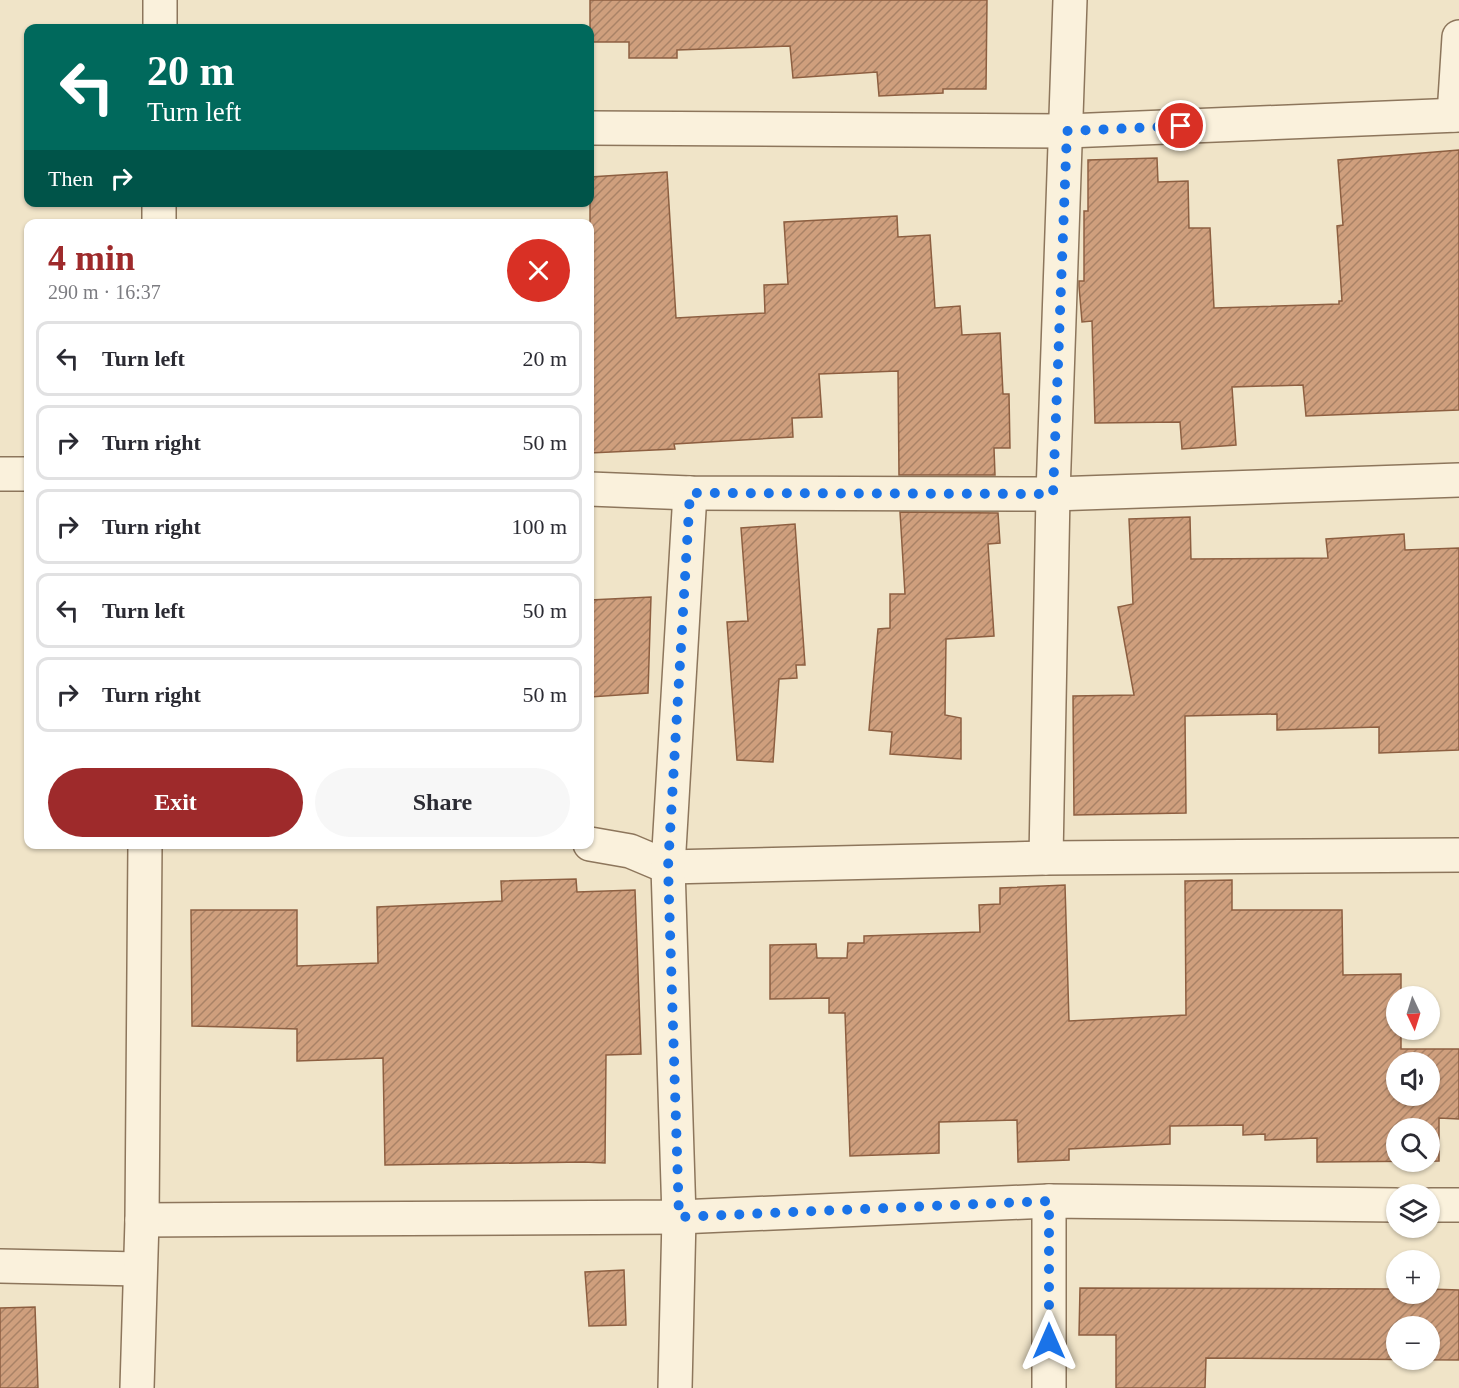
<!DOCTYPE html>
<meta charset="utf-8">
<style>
:root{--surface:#fff;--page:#f7f7f7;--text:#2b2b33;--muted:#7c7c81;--line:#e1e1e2;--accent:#9e2a2b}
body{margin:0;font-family:"Times New Roman",serif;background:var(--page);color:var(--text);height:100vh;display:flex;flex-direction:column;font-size:22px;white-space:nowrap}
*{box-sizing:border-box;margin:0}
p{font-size:20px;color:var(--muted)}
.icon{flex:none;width:33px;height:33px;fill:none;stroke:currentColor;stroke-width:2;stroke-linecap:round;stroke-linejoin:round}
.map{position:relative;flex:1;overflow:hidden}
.drawer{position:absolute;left:24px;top:219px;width:570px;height:630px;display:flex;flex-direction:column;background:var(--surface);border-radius:12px;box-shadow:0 2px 4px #0004}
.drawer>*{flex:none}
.top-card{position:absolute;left:24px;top:24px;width:570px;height:183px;border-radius:12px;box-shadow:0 2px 4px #0004;background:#00695c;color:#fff;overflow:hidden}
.needle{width:39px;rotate:176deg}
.buttons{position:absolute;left:1386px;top:986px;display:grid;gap:12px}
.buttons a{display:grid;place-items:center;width:54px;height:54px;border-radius:50%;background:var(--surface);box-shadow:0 2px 4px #0004;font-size:30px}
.pin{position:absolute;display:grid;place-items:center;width:51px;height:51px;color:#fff;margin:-26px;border:3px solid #fff;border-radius:50%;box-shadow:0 2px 6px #0007}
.me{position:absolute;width:66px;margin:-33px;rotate:0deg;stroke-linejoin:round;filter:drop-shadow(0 0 4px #0008)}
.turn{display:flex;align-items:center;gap:21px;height:126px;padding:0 24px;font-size:27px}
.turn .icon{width:78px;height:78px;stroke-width:2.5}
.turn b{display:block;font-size:42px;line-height:51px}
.then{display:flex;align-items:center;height:57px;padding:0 24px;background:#0003;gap:12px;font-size:22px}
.round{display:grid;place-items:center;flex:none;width:63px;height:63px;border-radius:32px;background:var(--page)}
.headline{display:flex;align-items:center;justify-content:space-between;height:102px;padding:0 24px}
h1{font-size:36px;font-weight:800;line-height:45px;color:var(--accent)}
.cta{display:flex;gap:12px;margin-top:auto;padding:12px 24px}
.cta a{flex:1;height:69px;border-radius:36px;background:var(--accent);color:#fff;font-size:24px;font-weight:800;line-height:69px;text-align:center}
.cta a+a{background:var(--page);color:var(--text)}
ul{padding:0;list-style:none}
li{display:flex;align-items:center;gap:18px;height:75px;margin:0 12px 9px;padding:0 12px;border:3px solid var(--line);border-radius:12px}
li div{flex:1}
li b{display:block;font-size:22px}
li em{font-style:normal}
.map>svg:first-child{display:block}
.building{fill:url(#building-hatch);stroke:#8d5f41;stroke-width:1.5;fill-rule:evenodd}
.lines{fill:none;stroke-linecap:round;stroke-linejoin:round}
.street-casing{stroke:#8d765c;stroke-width:36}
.street{stroke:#faf1dc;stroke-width:33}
.route{stroke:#1a73e8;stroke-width:10;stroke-dasharray:0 18}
</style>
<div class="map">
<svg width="1459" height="1388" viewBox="0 0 1459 1388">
<defs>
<pattern id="building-hatch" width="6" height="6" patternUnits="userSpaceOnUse" patternTransform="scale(1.5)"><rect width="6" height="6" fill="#cf9f7d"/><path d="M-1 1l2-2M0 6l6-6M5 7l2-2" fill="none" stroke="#a98266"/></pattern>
</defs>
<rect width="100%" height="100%" fill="#f0e4c8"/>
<g class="building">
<path d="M590,0H987L986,89H943V93L879,96L877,72L793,78L790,46L677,50V58H629V42H590Z"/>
<path d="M1459,150V410L1306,416L1303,385L1232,387L1236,445L1182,449L1180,422L1095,423L1092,321L1082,322L1079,286V281H1084V211H1088V160L1157,158L1158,182L1188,181L1189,228H1210L1214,308L1339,304V301H1342L1337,226L1343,225L1338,160Z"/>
<path d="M667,172L676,318L765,313L764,285L788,284L784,222L897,216L898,237L930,235L935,308L960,306L962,335L1000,333L1003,394H1009L1010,448H994L995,475H899L898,371L819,374L822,417L792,418L793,437L674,444L675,449L590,453V177Z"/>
<path d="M900,512L998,513L1000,543L988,544L994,636L946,639L945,715L961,718V759L890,754L892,732L869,730L878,629L890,628V594H905Z"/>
<path d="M1190,517L1191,559L1328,558L1326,539L1404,534L1405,550L1459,548V750L1379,753V727L1277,730V714L1185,716L1186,813L1074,815L1073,696L1134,695L1118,607L1133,604L1129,519Z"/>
<path d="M795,524L805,665H796L797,678L779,679L773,762L737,760L727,622L748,621L741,528Z"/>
<path d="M651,597L648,693L590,697V600Z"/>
<path d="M576,879L577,892L635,890L641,1054L606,1055L605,1163L583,1162L385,1165L383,1058L297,1061V1029L192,1026L191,910H297V966L378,963L377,907L502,901L501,881Z"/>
<path d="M1232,880V910H1342L1343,975L1401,974V996H1396V1029H1401V1049H1459V1119L1439,1118V1161L1317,1162V1138L1265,1140V1134L1243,1135V1125L1170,1126V1144L1069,1149V1160L1018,1162L1017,1120L939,1122V1153L850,1156L845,1013H829V998L770,999V945L816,944L817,958H847L848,943H864V936L980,932L979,905L1000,904V888L1065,885L1069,1021L1186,1015L1185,881ZM1396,1062H1430V1095H1396ZM1396,1128H1430V1161H1396Z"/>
<path d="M624,1270L626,1325L589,1326L585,1272Z"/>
<path d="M1080,1288L1396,1289V1293H1430V1289L1459,1290V1360L1206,1358L1205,1388H1116V1335H1079ZM1396,1326H1430V1359H1396Z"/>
<path d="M35,1307L38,1388H0V1308Z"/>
</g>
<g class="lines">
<defs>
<g id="street">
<path d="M160,0V28"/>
<path d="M1454,115L1459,37"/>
<path d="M590,128L1067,131L1459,115"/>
<path d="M159,224V202"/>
<path d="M0,474H28"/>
<path d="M590,489L690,493L1053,494L1459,480"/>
<path d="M590,844L630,851L668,867L1046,858L1459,855"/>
<path d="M1046,858L1053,494L1070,0"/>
<path d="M1430,1205H1459"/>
<path d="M142,1220L679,1217L1049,1201L1396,1205"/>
<path d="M0,1266L139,1269"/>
<path d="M137,1388L142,1220L145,844"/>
<path d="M675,1388L679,1217L668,867L690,493"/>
<path d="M1049,1388V1201"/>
</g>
</defs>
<use href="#street" class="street-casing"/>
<use href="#street" class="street"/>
</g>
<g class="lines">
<path class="route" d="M1049,1341V1201L679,1217L668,867L690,493L1053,494L1067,131L1181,126"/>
</g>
</svg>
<div class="buttons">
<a><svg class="needle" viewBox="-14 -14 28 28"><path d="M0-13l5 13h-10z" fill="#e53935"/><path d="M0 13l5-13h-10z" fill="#7c7c81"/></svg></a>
<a><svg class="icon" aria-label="sound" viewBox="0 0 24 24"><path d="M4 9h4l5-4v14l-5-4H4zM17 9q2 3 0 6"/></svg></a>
<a><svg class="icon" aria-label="search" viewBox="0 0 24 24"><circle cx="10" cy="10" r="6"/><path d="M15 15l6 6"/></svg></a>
<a><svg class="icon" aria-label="layers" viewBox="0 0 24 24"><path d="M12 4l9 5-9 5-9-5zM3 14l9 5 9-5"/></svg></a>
<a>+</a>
<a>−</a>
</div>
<div class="pin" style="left:1181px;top:126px;background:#d93025"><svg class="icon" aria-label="arrive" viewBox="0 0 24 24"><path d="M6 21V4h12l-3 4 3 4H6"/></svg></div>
<svg class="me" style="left:1049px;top:1341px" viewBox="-20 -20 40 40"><path d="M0-17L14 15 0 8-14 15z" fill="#1a73e8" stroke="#fff" stroke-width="4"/></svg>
<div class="top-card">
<div class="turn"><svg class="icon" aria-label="left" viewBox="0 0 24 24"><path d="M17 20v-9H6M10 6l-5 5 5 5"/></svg><div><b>20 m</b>Turn left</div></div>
<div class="then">Then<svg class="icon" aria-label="right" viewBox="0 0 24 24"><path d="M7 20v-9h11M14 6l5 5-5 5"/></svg></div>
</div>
<section class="drawer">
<div class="headline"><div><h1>4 min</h1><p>290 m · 16:37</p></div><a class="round" style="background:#d93025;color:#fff"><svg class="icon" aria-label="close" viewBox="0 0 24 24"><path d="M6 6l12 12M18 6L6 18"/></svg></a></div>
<ul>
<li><svg class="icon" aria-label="left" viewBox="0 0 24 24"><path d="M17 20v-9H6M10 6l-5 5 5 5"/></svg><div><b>Turn left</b></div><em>20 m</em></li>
<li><svg class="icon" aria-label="right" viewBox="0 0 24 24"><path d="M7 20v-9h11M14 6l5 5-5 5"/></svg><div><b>Turn right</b></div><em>50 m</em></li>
<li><svg class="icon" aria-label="right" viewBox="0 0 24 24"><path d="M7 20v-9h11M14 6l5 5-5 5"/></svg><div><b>Turn right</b></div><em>100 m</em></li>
<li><svg class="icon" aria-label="left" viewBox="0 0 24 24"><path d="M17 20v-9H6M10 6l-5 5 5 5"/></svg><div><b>Turn left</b></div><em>50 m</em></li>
<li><svg class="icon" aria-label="right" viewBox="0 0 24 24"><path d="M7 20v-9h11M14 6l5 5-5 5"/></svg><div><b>Turn right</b></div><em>50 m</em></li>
</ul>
<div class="cta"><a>Exit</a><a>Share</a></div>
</section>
</div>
